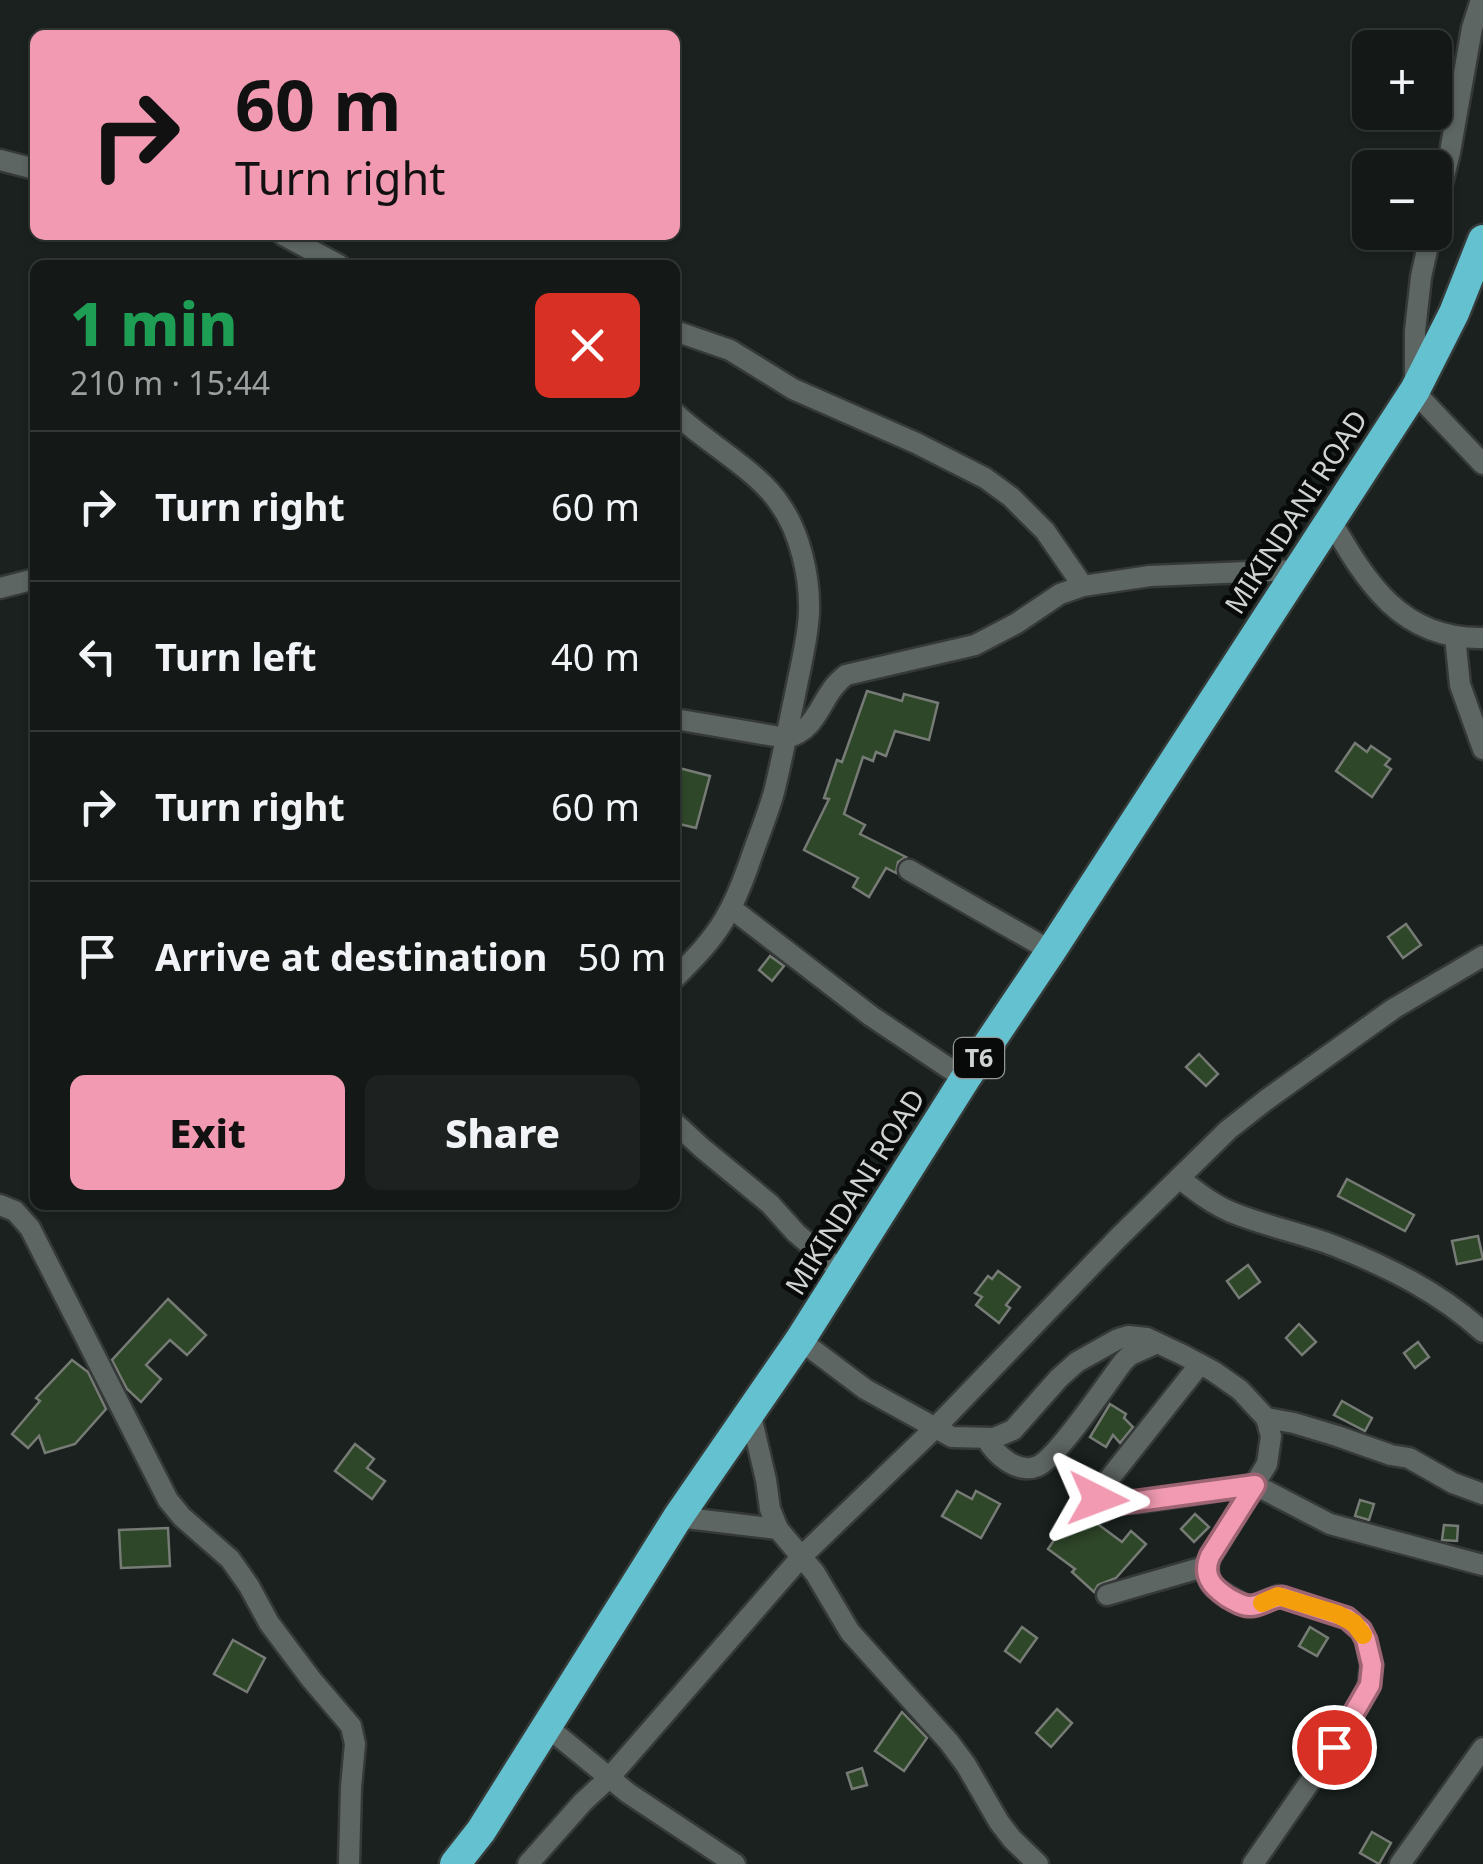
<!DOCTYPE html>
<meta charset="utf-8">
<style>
:root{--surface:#141917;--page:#1d2220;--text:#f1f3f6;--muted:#9da0a1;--line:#333836;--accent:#f19ab1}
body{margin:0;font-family:"Noto Sans",sans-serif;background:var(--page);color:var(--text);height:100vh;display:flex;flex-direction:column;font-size:38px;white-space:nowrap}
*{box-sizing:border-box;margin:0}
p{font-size:32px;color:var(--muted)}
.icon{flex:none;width:55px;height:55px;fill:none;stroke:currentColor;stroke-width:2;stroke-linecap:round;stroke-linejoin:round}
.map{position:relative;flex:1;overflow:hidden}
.side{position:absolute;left:30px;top:260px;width:650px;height:950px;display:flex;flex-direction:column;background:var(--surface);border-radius:15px;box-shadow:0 2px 8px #0004,0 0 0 2px var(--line)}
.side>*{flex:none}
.guide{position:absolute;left:30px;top:30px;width:650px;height:210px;border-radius:15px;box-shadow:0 2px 8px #0004,0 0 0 2px var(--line);background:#f19ab1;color:#111;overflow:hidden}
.fabs{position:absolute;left:1352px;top:30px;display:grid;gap:20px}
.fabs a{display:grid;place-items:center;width:100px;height:100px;border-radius:15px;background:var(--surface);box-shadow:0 2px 8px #0004,0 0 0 2px var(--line);font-size:50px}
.pin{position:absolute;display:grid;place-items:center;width:85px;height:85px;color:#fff;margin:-42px;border:5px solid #fff;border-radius:50%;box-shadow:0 2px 10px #0007}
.me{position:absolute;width:110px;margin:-55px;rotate:93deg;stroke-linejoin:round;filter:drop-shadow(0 0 8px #0008)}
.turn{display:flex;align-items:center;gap:35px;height:210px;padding:0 40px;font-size:45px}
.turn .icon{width:130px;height:130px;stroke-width:2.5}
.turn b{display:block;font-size:70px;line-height:85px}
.round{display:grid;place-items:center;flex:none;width:105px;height:105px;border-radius:15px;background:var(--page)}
.head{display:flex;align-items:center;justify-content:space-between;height:170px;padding:0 40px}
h1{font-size:60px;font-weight:800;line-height:75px;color:#1e9e55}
.action{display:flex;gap:20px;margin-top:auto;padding:20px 40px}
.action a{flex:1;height:115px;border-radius:15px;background:var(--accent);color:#111;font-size:40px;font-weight:800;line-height:115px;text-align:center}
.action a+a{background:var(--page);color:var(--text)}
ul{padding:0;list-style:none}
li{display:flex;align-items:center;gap:30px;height:150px;padding:0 40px;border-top:2px solid var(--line)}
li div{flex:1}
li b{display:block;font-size:38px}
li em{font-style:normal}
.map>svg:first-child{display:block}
.building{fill:#2f4729;stroke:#767b75;stroke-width:2.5}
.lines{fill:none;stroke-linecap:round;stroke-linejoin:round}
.street-casing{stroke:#353a39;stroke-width:25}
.highway-casing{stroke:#353a39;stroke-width:35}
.street{stroke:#5e6663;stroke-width:20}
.highway{stroke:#64c2d0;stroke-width:30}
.route-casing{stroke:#9d6473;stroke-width:25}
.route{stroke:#f19ab1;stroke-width:18}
.slow{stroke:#f59e0b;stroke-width:18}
.labels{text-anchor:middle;stroke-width:10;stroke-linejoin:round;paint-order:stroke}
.shield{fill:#070a09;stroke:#939796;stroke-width:2.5}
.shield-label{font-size:25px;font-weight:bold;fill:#cfd3d2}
.street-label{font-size:28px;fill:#cfd3d2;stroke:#070a09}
</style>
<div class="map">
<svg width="1483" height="1864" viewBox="0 0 1483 1864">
<rect width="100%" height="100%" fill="#1a211f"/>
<g class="building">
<path d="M867,691L902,701L904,694L938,703L929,740L895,731L886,756L876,752L873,761L863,757L844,814L865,825L860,834L906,857L898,862L896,873L886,868L869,897L853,887L858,878L804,850L829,799L824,798L837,760L842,762Z"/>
<path d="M1355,743L1367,752L1371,746L1390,759L1385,765L1391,769L1372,797L1336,771Z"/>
<path d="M675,767L710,776L696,828L675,823Z"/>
<path d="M1406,924L1421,945L1403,958L1388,937Z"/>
<path d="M770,956L784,966L772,981L759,970Z"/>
<path d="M1199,1054L1218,1074L1206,1086L1186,1067Z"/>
<path d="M1347,1179L1414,1215L1405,1231L1338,1196Z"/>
<path d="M1478,1236L1483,1259L1457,1264L1452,1241Z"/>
<path d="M1248,1265L1260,1282L1239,1298L1227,1281Z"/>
<path d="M998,1271L1020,1287L1006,1305L1010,1308L999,1323L976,1305L982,1297L975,1293L988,1276L992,1279Z"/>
<path d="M168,1299L206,1335L187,1355L170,1340L146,1365L161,1379L141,1402L127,1389L112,1360Z"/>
<path d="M1299,1324L1316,1342L1302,1355L1286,1338Z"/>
<path d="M1418,1342L1429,1357L1415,1368L1404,1353Z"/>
<path d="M72,1360L88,1372L106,1409L75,1444L45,1453L39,1436L28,1448L12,1434L40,1401L36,1398Z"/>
<path d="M1342,1401L1372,1418L1365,1431L1334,1415Z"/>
<path d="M1110,1404L1126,1414L1124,1418L1133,1427L1120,1443L1113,1435L1106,1447L1090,1437Z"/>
<path d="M355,1444L374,1459L367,1468L385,1481L372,1499L335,1471Z"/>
<path d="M957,1491L972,1499L976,1491L1000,1504L981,1538L942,1516Z"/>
<path d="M1360,1500L1374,1504L1369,1520L1355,1516Z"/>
<path d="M1073,1512L1092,1525L1095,1522L1122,1542L1131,1531L1146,1544L1116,1578L1098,1585L1094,1592L1072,1572L1075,1569L1048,1549Z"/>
<path d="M1195,1514L1209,1527L1194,1542L1181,1529Z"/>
<path d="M1444,1525L1458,1526L1457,1541L1442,1540Z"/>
<path d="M168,1528L170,1566L121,1568L119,1530Z"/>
<path d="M1022,1627L1037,1638L1020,1662L1005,1651Z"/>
<path d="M1310,1627L1328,1638L1317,1656L1299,1646Z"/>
<path d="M233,1640L265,1658L247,1692L214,1674Z"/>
<path d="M1057,1709L1072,1723L1051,1747L1036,1733Z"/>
<path d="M902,1712L927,1738L904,1771L875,1751Z"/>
<path d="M862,1768L867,1785L852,1789L847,1773Z"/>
<path d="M1372,1832L1391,1843L1379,1864L1360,1853Z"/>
</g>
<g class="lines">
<defs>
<g id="street">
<path d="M0,160L35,169"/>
<path d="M1435,212L1450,152L1472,28L1481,0"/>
<path d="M1431,232L1421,277L1415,331V390L1425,403L1483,464"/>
<path d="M283,235L339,265"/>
<path d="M675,331L730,350L793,389L916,443L985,478L1011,497L1045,531L1083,586"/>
<path d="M675,413C705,442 757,470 779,503C800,532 810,576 809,612C808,639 800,668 795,695C788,727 782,760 774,792C767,817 757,840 749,864C742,884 735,902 724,920C711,942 693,960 675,978"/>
<path d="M1330,519C1366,582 1401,640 1483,638"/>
<path d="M0,588L35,579"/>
<path d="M1455,636L1460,685L1483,749"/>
<path d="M675,719L786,738C821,729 819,695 846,675L975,645L1017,623L1060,594L1083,586L1150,576L1297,570"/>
<path d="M909,870L1051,951"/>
<path d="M731,908L871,1016L965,1079"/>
<path d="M675,1123L702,1148L770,1204L796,1233L843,1273"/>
<path d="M1179,1178C1196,1191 1212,1204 1231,1212C1265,1226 1301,1233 1335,1246C1388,1267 1441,1293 1483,1332"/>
<path d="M0,1205L15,1211L30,1228L168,1500L182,1517L230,1559L249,1586L269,1623L311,1679L351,1726L355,1744L351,1787L349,1864"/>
<path d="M800,1340L865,1389L952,1437L994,1438L1013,1430L1059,1378L1077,1362L1118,1339L1128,1336L1147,1338L1183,1355L1213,1371L1240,1390L1266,1418L1271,1436L1267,1464L1211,1556L1207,1566L1210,1582L1215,1588L1244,1605L1254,1606L1278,1596L1347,1618L1361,1631L1366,1640L1371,1665L1368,1689L1334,1747L1253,1864"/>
<path d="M1200,1364L1098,1493L1100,1504L1141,1502L1255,1485L1330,1524L1483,1565"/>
<path d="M750,1412L766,1480L770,1509L778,1529L815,1573L850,1632L949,1742L966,1765L999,1822L1012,1839L1038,1864"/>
<path d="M1266,1418L1294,1423L1337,1436L1391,1455L1409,1458L1453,1483L1483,1494"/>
<path d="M986,1438C995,1454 1017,1475 1038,1466C1058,1457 1107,1383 1123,1362L1130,1355L1157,1343"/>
<path d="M678,1517L778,1529"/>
<path d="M1107,1595L1207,1566"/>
<path d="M545,1725L628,1793L735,1864"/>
<path d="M528,1864L583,1802L609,1778L802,1556L935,1428L1118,1238L1228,1130L1266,1100L1393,1009L1483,956"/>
<path d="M1400,1864L1483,1748"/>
</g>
<path id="highway" d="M455,1864L481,1831L678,1517L800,1340L965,1079L1051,951L1415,390L1454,313L1483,240"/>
</defs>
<use href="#street" class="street-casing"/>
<use href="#highway" class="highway-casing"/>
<use href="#street" class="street"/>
<use href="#highway" class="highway"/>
</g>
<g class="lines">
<defs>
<path id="route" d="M1098,1499L1100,1504L1108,1505L1255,1485L1210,1556C1202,1575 1211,1586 1227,1597C1234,1601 1242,1606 1250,1606C1262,1606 1270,1597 1282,1597L1347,1618L1361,1630L1366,1640L1372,1665L1370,1685L1334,1747"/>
</defs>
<use href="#route" class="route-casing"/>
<use href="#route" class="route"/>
<path class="slow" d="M1262,1603L1278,1596L1337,1614L1354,1623L1363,1635"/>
</g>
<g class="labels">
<rect class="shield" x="954" y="1038" width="50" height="40" rx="8"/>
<g class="shield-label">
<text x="979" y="1067">T6</text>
</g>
<g class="street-label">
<text transform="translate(1296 512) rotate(-57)" y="10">MIKINDANI ROAD</text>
<text transform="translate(855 1192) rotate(-58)" y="10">MIKINDANI ROAD</text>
</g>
</g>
</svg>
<div class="fabs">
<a>+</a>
<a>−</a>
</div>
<div class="pin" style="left:1334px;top:1747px;background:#d93025"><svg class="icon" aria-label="arrive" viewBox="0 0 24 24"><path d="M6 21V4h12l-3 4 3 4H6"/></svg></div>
<svg class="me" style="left:1098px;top:1499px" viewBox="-20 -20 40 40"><path d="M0-17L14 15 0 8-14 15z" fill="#f19ab1" stroke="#fff" stroke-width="4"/></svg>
<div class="guide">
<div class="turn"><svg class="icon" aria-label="right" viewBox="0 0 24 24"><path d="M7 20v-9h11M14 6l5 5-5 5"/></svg><div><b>60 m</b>Turn right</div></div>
</div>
<section class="side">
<div class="head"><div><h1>1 min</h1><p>210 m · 15:44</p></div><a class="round" style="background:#d93025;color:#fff"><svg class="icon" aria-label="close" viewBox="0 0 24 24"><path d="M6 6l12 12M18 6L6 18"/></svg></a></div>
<ul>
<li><svg class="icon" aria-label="right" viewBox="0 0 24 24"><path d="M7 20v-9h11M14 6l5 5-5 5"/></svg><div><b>Turn right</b></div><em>60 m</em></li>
<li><svg class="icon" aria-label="left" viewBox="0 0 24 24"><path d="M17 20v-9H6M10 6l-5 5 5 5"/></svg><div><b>Turn left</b></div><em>40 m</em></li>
<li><svg class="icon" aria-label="right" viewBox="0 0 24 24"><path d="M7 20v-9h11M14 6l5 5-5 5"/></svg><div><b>Turn right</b></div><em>60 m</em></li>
<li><svg class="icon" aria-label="arrive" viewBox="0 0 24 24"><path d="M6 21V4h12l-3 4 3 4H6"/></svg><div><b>Arrive at destination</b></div><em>50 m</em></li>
</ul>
<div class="action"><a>Exit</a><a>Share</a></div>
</section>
</div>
